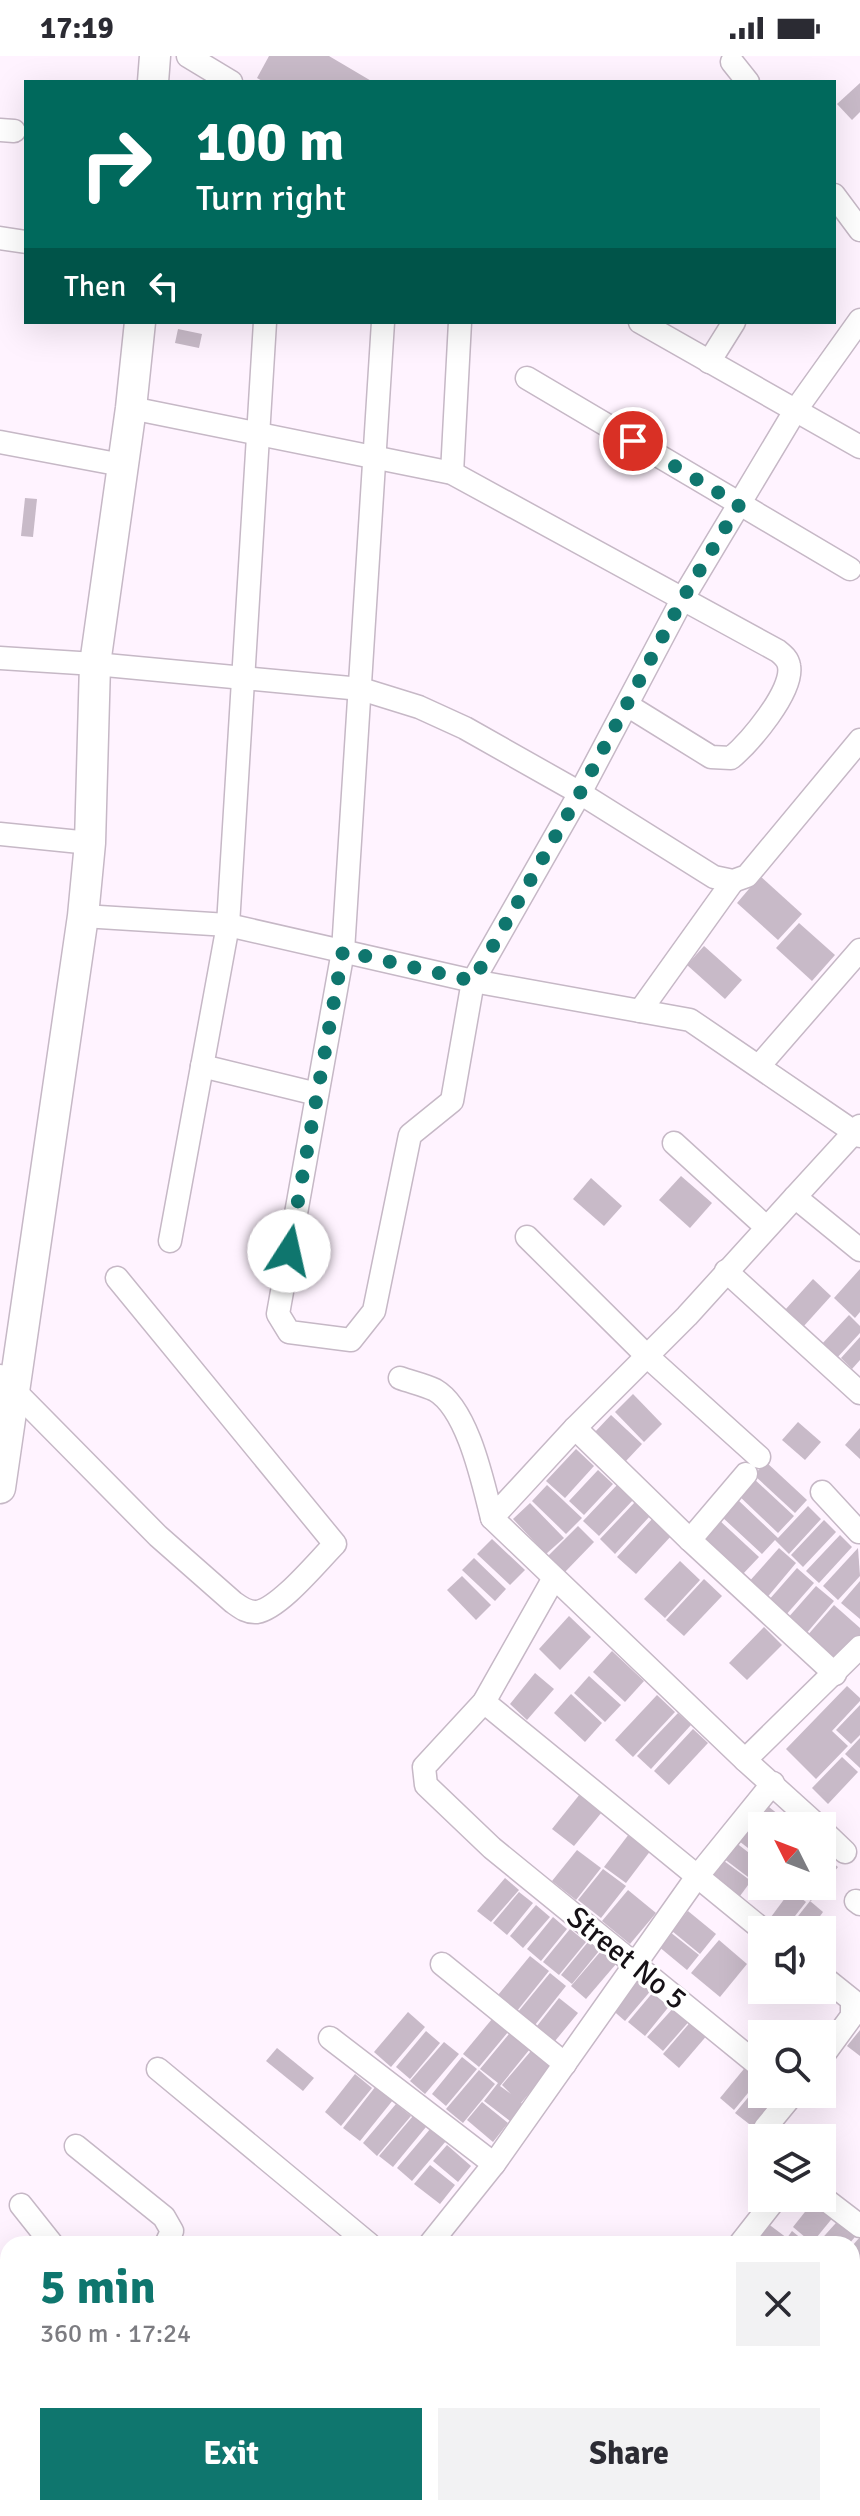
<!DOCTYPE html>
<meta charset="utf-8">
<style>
:root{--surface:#fff;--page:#f2f2f3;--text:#2b2b33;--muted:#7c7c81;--accent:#0f766e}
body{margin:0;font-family:Signika,sans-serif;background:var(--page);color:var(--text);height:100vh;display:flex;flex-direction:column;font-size:30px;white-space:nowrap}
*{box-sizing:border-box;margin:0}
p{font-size:26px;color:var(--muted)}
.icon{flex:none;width:44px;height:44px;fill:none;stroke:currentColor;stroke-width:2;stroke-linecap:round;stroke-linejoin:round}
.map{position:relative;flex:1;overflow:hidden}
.side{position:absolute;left:0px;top:2180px;width:860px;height:280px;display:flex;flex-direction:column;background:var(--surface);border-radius:24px 24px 0 0;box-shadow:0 8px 32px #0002}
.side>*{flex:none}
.guide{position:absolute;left:24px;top:24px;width:812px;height:244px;border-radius:0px;box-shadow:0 8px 32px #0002;background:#00695c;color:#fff;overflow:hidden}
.needle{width:52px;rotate:312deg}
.tools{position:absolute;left:748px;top:1756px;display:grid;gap:16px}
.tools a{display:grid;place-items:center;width:88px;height:88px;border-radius:0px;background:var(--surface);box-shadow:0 8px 32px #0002;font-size:40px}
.pin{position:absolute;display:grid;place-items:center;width:68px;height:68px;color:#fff;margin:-34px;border:4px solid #fff;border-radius:50%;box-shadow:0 2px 8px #0007}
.me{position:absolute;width:88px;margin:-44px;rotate:10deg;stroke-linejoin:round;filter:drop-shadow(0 0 6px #0008)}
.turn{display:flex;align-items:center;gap:28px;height:168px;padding:0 40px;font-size:36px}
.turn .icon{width:104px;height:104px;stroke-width:2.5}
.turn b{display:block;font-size:56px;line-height:68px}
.then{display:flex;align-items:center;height:76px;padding:0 40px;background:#0003;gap:16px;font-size:30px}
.round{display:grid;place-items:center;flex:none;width:84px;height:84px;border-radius:0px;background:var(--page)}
.summary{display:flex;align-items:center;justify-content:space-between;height:136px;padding:0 40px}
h1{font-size:48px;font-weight:700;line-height:60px;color:var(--accent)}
.action{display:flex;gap:16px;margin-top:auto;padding:16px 40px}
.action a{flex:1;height:92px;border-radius:0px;background:var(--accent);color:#fff;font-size:32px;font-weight:700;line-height:92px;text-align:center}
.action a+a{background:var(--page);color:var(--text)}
.status{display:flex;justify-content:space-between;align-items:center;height:56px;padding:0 40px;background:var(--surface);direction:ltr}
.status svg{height:22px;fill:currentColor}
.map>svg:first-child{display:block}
.building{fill:#c8bac8}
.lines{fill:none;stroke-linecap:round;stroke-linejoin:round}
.street-casing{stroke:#c6b8c6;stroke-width:25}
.secondary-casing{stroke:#c6b8c6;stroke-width:33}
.street{stroke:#fff;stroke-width:22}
.secondary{stroke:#fff;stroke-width:30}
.route{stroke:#0f766e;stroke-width:14;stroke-dasharray:0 25.2}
.labels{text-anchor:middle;stroke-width:6;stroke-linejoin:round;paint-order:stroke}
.street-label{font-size:30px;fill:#161116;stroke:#fff}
</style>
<div class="status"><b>17:19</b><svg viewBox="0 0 49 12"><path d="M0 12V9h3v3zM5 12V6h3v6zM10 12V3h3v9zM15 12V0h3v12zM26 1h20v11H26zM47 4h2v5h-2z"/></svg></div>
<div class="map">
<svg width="860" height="2460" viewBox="0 0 860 2460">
<rect width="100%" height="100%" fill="#fff3ff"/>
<g class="building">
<path d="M269,0H329L373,26H264L257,22Z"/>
<path d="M860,27V56L852,64L837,48Z"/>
<path d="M178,273L202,278L199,292L175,287Z"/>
<path d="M25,442L37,443L33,481L21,480Z"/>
<path d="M760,820L802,858L778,884L737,847Z"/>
<path d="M799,867L835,899L812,925L776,892Z"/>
<path d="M704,890L742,924L725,943L687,909Z"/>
<path d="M681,1120L712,1147L690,1172L659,1144Z"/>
<path d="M591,1122L622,1150L604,1170L573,1143Z"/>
<path d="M860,1213V1256L855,1262L834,1242Z"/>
<path d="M813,1223L831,1240L803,1271L785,1254Z"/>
<path d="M849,1259L860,1270V1277L835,1304L820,1290Z"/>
<path d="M860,1281V1304L852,1313L841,1302Z"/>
<path d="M633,1338L662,1368L644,1386L615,1356Z"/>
<path d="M611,1359L642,1388L625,1406L594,1377Z"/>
<path d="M798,1366L821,1386L805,1404L782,1384Z"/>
<path d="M860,1372V1403L845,1389Z"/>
<path d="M576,1393L594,1410L565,1442L546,1425Z"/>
<path d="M766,1406L807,1444L795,1457L754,1419Z"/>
<path d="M598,1414L613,1428L584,1459L569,1445Z"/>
<path d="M752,1421L794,1460L778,1477L737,1438Z"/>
<path d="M618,1428L634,1443L599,1480L583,1465Z"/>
<path d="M547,1429L582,1462L566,1478L532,1445Z"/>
<path d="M738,1444L778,1482L808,1450L821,1463L789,1498L775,1484L762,1498L722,1461Z"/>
<path d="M635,1446L650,1460L615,1498L600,1483Z"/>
<path d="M530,1447L564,1482L546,1498L513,1463Z"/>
<path d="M653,1462L672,1479L636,1518L617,1501Z"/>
<path d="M719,1464L759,1501L741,1520L701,1483Z"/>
<path d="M824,1464L836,1476L803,1511L791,1499Z"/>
<path d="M578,1470L594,1486L564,1517L547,1501Z"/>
<path d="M840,1479L852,1491L819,1527L806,1515Z"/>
<path d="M492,1483L525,1514L510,1529L477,1498Z"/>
<path d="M779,1492L796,1507L765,1544L747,1528Z"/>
<path d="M858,1492L860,1520L838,1544L823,1530Z"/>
<path d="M474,1502L506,1533L495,1545L462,1514Z"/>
<path d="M680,1505L700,1524L665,1562L644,1543Z"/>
<path d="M797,1512L814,1527L785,1560L768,1545Z"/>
<path d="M462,1520L491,1549L476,1564L447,1534Z"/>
<path d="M704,1523L722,1540L684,1580L666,1564Z"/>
<path d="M860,1525V1563L841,1547Z"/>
<path d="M816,1530L834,1545L805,1579L787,1563Z"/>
<path d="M834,1549L860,1572V1579L836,1606L806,1581Z"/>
<path d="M569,1560L591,1581L560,1614L539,1593Z"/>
<path d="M764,1571L782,1589L747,1624L729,1607Z"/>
<path d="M612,1595L644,1625L625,1646L593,1616Z"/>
<path d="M535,1617L554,1633L527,1664L510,1648Z"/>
<path d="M589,1620L621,1649L605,1666L574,1637Z"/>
<path d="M847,1630L860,1642V1645L832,1675L848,1690L816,1723L786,1693Z"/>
<path d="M571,1638L602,1667L585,1686L554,1657Z"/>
<path d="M657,1639L675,1656L633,1701L615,1684Z"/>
<path d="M860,1649V1679L851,1688L836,1674Z"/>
<path d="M678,1657L691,1669L651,1713L637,1700Z"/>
<path d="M693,1673L708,1687L669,1729L654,1715Z"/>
<path d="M860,1682V1712L845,1698Z"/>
<path d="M842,1701L858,1716L828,1748L812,1732Z"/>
<path d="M580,1738L602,1756L574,1790L552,1773Z"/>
<path d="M769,1751L793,1770H762V1775L755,1769Z"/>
<path d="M751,1770L762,1778V1803L739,1785Z"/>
<path d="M629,1778L651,1794L626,1827L604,1811Z"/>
<path d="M735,1786L762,1807L752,1824L723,1802Z"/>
<path d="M577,1794L601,1812L576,1844L552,1825Z"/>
<path d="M822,1798L838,1811L811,1845L792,1830H822Z"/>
<path d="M720,1802L751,1825L740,1840L709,1817Z"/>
<path d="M603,1813L626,1830L601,1862L578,1844Z"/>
<path d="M505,1822L519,1834L491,1866L477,1855Z"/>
<path d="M628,1834L656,1857L630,1888L602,1865Z"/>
<path d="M791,1834L806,1846L784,1874H779L768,1865Z"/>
<path d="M519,1836L533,1847L507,1879L493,1867Z"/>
<path d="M810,1845L823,1856L810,1874H787Z"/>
<path d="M536,1849L550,1861L523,1892L510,1880Z"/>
<path d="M688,1855L716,1878L700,1898L672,1875Z"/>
<path d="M553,1861L567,1873L541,1905L527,1893Z"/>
<path d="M570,1873L586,1886L559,1919L543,1906Z"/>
<path d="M670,1876L699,1899L687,1914L658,1890Z"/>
<path d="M719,1884L747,1908L720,1941L691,1917Z"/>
<path d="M588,1886L599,1895L572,1928L561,1919Z"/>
<path d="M601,1895L616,1908L586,1943L571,1930Z"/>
<path d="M530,1900L549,1915L517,1955L498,1939Z"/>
<path d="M550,1917L566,1930L535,1969L518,1956Z"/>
<path d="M637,1918L653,1932L625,1965L609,1951Z"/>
<path d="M654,1935L671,1948L645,1980L628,1966Z"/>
<path d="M559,1942L578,1957L555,1985L537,1970Z"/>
<path d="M676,1949L692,1962L663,1995L647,1981Z"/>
<path d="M408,1956L425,1971L391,2011L374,1996Z"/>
<path d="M497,1957L513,1970L479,2011L463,1998Z"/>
<path d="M693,1963L709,1977L679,2012L663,1998Z"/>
<path d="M514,1972L534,1988L500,2030L511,2038L502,2029L536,1989L556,2005L521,2047L523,2048L510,2065L484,2045L498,2027L480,2013Z"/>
<path d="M860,1974V2000L847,1990Z"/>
<path d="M426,1975L440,1987L410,2023L396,2011Z"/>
<path d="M444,1986L459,1998L425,2038L410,2025Z"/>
<path d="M277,1992L314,2022L303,2035L266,2005Z"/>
<path d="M462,2001L477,2013L446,2050L432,2038Z"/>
<path d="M748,2008L762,2020L734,2054L720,2042Z"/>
<path d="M479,2014L495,2028L463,2067L446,2053Z"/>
<path d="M355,2018L372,2032L341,2070L325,2056Z"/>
<path d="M762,2025V2038H781L753,2071L735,2057Z"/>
<path d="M376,2030L393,2044L360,2085L343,2072Z"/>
<path d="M482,2046L508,2067L493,2086L467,2064Z"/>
<path d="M396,2048L411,2060L377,2100L363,2087Z"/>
<path d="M413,2060L426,2071L393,2111L379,2100Z"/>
<path d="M431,2072L446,2085L412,2125L397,2112Z"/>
<path d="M447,2089L471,2110L458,2126L433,2105Z"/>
<path d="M430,2109L455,2129L440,2148L414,2128Z"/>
<path d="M816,2142L839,2154L812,2187L793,2171Z"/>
<path d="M844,2158L860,2175L849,2188H817Z"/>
<path d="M767,2167L787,2182L792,2175L808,2188H753Z"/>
<path d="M860,2181V2218L854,2225L852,2223V2190Z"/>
<path d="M857,2228L860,2230V2261L852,2270V2234Z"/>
<path d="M21,2452H62L55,2460H30Z"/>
<path d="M65,2452H80L90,2460H58Z"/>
<path d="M138,2452H162L155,2460H131Z"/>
<path d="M166,2452H192L189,2460H159Z"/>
<path d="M421,2452H457L450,2460H414Z"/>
<path d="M479,2452H502L496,2460H473Z"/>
<path d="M507,2452H525L530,2460H500Z"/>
<path d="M567,2452H592L585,2460H569L564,2455Z"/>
<path d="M674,2452H694L702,2458L667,2460Z"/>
<path d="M770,2452H798L808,2460H767Z"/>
</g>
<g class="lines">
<defs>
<g id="street">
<path d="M188,0L231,26"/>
<path d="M732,6L748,26"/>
<path d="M0,74L14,75"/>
<path d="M834,139L860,174"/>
<path d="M0,182L26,186"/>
<path d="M383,266L343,895L278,1258L289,1276L351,1284L374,1255L410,1079L452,1045L473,925L580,737L683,542L795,355L860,264"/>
<path d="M640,266L860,391"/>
<path d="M709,306L734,266"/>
<path d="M527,322L850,513"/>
<path d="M131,352L452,417L778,595C783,599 788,603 789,610C794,635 749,687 731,702L711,701L627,649"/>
<path d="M0,386L122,409"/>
<path d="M452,417L460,266"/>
<path d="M0,602L95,608L361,633L419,651L465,672L580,737L714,821L733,825L747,820L860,684"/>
<path d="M0,778L90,787"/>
<path d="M83,860L228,869L473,925L690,964L860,1080"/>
<path d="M640,955L733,825"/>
<path d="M202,1010L317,1038"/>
<path d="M759,1010L860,894"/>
<path d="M860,1070L795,1141L860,1194"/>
<path d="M674,1087L766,1171"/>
<path d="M527,1181L648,1301L759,1401"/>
<path d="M170,1185L228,869L265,266"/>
<path d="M726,1215L860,1337"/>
<path d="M0,1320L158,1480L233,1546C240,1551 247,1557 257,1556C280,1552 318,1505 335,1488L117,1222"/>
<path d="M400,1322C411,1326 425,1329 435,1334C468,1353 483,1427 492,1462L575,1372L687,1260L795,1141"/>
<path d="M575,1372L690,1484L835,1618"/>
<path d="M822,1436L859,1476"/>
<path d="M492,1462L745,1704L818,1770"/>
<path d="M690,1484L746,1418"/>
<path d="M554,1522L484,1646L424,1711L426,1729L492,1792L762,2012"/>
<path d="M484,1646L763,1874"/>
<path d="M745,1704L860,1591"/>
<path d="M822,1774L845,1796"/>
<path d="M856,1845L860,1848"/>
<path d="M442,1908L565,2008"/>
<path d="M822,1920L852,1944V1960L822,2001"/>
<path d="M330,1982L494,2108L430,2188"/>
<path d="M158,2013L369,2188"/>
<path d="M765,2082V2072L793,2038"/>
<path d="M76,2090L164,2161L172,2175L166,2188"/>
<path d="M494,2108L696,1822L773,1727"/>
<path d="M822,2141L860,2170"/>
<path d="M21,2149L52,2188"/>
<path d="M740,2188L776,2142"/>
<path d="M0,2261L8,2270"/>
<path d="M852,2299L860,2305"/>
<path d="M852,2332L860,2323"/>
<path d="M852,2441L860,2448"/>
<path d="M106,2452L116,2460"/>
<path d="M242,2452L247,2460"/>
<path d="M535,2452L545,2460"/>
<path d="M708,2452L718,2460"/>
<path d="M196,2460L203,2452"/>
<path d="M754,2460L760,2452"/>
</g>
<g id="secondary">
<path d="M153,26L155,0"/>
<path d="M0,1432L83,860L90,787L95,608L131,352L140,266"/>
</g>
</defs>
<use href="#street" class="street-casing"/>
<use href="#secondary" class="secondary-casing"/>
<use href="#street" class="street"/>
<use href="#secondary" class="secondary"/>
</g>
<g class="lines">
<path class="route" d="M289,1195L343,895L473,925L580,737L683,542L739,449L633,385"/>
</g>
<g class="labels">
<g class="street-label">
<text transform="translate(627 1902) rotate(39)" y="10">Street No 5</text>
</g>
</g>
</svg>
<div class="tools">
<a><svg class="needle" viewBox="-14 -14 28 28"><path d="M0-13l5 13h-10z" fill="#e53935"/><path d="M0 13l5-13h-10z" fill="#7c7c81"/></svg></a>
<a><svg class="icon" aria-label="sound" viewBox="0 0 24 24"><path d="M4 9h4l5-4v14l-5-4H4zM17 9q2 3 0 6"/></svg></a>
<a><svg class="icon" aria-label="search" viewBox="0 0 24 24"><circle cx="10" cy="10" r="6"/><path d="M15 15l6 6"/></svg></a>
<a><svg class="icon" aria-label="layers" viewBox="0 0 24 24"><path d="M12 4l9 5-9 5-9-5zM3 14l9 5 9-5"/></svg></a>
</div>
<div class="pin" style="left:633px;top:385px;background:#d93025"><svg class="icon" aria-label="arrive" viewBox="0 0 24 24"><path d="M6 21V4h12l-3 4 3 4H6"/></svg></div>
<svg class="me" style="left:289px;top:1195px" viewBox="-20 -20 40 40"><circle r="19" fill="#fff"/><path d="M0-13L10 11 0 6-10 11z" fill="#0f766e"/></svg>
<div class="guide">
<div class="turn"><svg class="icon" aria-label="right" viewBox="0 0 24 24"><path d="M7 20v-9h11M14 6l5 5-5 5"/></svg><div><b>100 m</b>Turn right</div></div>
<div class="then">Then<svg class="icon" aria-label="left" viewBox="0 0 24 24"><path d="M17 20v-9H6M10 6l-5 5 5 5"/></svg></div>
</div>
<section class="side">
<div class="summary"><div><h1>5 min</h1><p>360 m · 17:24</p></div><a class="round"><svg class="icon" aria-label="close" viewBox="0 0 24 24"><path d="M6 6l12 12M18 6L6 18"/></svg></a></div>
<div class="action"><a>Exit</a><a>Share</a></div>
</section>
</div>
